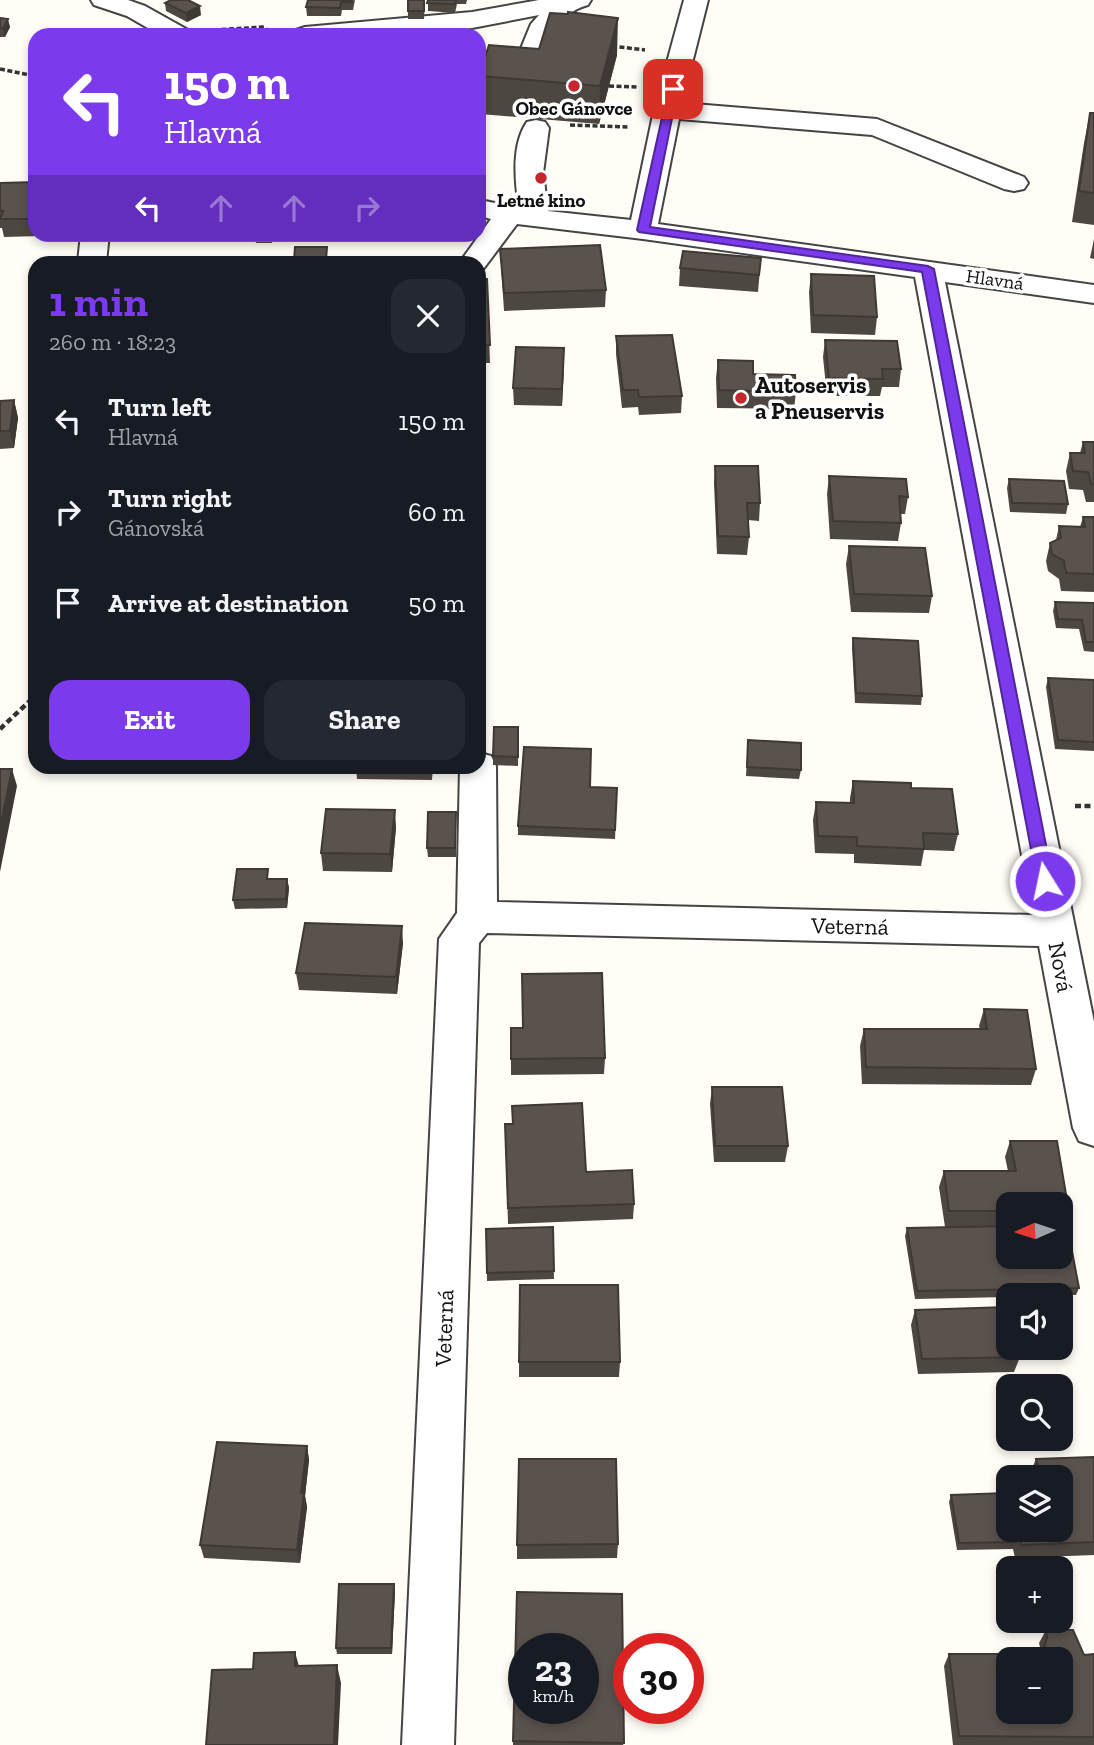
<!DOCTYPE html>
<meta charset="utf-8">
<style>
:root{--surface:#171b24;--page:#242831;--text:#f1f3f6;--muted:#9ea1a6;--accent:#7c3aed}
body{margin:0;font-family:"Zilla Slab",serif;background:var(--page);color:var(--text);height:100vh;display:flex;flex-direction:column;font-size:26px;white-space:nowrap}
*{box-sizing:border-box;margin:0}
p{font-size:23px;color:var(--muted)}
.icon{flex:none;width:38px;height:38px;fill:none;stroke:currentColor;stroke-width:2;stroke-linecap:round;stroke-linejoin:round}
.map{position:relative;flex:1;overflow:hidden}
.side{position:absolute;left:28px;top:256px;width:458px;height:518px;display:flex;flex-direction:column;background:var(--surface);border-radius:21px;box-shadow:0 4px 10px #0003}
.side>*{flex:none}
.hud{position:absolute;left:28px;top:28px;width:458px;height:214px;border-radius:21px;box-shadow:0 4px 10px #0003;background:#7c3aed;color:#fff;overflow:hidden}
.needle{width:46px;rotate:267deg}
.controls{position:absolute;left:996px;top:1192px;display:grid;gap:14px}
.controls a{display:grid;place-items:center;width:77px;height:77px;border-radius:14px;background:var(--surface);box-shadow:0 4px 10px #0003;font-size:35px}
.speed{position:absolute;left:508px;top:1633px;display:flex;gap:14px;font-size:35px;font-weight:700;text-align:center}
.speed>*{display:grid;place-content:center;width:91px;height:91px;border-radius:50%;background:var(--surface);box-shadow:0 4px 10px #0003;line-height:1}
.speed small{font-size:18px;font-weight:400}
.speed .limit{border:10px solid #d22;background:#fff;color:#111}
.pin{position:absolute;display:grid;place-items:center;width:60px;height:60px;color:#fff;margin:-30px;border-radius:14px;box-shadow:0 4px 10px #0006}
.me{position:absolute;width:77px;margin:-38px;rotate:350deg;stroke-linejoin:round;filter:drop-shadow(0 0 5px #0008)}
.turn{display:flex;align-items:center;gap:24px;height:147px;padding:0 21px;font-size:32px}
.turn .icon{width:91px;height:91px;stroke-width:2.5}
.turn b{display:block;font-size:49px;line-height:60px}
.lanes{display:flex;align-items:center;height:66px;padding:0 21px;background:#0003;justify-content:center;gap:35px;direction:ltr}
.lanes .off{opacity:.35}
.round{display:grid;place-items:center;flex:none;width:74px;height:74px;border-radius:21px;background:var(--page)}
.overview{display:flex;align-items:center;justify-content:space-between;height:119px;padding:0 21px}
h1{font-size:42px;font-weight:700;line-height:52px;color:var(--accent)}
.button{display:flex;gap:14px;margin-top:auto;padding:14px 21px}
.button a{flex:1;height:80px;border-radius:21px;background:var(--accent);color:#fff;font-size:28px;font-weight:700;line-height:80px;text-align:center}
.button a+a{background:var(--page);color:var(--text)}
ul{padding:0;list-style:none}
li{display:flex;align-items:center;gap:21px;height:91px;padding:0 21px}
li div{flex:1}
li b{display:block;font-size:26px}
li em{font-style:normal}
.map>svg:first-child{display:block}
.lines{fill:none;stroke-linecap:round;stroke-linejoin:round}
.minor-casing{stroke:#444;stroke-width:4}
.path-far1{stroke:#333;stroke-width:3.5;stroke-dasharray:5 2.5;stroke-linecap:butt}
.path{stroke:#333;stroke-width:4.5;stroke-dasharray:6 3.5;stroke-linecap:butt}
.minor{fill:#fff;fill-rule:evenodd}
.wall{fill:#4d4742;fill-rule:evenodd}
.shaded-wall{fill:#3f3936}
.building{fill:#5a524d;stroke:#3f3936;stroke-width:2;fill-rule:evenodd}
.route{fill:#7c3aed;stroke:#51269a;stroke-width:2}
.poi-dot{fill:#c4262e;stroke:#fff;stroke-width:2.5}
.labels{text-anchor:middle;stroke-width:7;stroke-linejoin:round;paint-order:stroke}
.far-poi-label{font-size:19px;font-weight:bold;fill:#111;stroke:#fff}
.far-street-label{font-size:19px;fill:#111;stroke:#fff}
.poi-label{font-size:23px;font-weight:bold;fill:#111;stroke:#fff;text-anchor:start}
.street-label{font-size:23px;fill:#111;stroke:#fff}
</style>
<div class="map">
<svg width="1094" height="1745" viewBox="0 0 1094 1745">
<rect width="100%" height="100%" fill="#fffdf5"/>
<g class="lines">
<defs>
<g id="minor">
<path d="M91,0H128L145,6L188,30L192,35H160L127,16L94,5Z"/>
<path d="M539,0H591L588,5C552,14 544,55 532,85L528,91L519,93L510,91L506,85L531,24L539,15L472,28L389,35H292L296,30L305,27L472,12Z"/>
<path d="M684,0H708L682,103L877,119L1024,177L1028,183L1024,189L1014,191L1004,189L872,135L679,119L658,224L1094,285V303L945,282L1094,1022V1146L1079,1141L1073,1128L1039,946L487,933L479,943L454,1745H402L439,939L457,913L460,766H480V753L491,756L496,766L497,902L1033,915L915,277L643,239L517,224L484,268L480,269V262H460L491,219L480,216V200L519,208C515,182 511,145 527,122L536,120L545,122L549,128L543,173L548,211L631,220L654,110Z"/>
<path d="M81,234H109L106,262H78Z"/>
</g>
</defs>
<use href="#minor" class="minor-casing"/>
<g class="path-far1">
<path d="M214,30L264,27L269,32"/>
<path d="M612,46L645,50"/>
<path d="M0,69L35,76"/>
<path d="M609,86L637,87"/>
<path d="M570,125L628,127"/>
</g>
<g class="path">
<path d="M0,729L35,696"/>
<path d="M1075,806H1094"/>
</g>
<use href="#minor" class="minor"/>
</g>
<g class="wall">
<path d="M355,0L353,10H342L341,16H307L306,7Z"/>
<path d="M408,0H425L424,19H408Z"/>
<path d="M428,0H467L466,4H457L455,13L428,11Z"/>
<path d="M165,3L201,15L187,22L166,11Z"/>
<path d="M0,18L10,27L5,37H0Z"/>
<path d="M617,55L599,124L480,114V72Z"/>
<path d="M1090,113H1094V225L1072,222L1084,143Z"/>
<path d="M35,182V234H42L41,236L4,237L2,228H0V183Z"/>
<path d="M223,234H253L252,239H224Z"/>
<path d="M254,234H272V243H256Z"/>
<path d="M301,234H332V238H302Z"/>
<path d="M1094,239V259L1090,258Z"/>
<path d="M327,247V262H294V260Z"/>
<path d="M500,249L606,290L605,307L504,311Z"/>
<path d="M761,258L758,292L679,286L680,268Z"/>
<path d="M811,274L877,317L875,335L811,333L809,292Z"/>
<path d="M480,279H487L490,363H480Z"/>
<path d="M616,336L682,396L681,413L639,415L638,407L622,408L616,354Z"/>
<path d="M825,340L901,369L899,387H882L880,396H827L823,357Z"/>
<path d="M718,360L796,392L794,409L717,408L716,378Z"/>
<path d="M564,365L562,406L514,405L513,388Z"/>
<path d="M14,400L18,418L14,448L0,449V401Z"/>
<path d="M1083,442H1094V502H1086L1083,490L1069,489L1066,471L1070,453H1080Z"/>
<path d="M715,466L760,503L759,521L748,520L749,537L747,555L717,554L714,483Z"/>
<path d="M829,476L908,497L905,514H901V523L898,541L830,539L827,494Z"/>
<path d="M1009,479L1068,504L1066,514L1010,512L1007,488Z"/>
<path d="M1083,517H1094V592L1061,591L1059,579L1048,571L1046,561L1050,543L1056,540L1059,526L1080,527Z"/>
<path d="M849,546L932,596L929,613L851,612L846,564Z"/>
<path d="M1055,602L1094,603V652L1084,651L1079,629L1056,628L1053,611Z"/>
<path d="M853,638L922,696L921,705L855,703L852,647Z"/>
<path d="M1048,678L1094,680V751L1055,749L1046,687Z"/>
<path d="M518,727V766L493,765V756Z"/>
<path d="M748,740L801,770L799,779L746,776Z"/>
<path d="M356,766H433L432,780L357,779Z"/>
<path d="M853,781L911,788L958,834L954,851L924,850L921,866L854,863V854L815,853L813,820L816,802L850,803V798Z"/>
<path d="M590,787L617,788L615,839L518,835V826Z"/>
<path d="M456,821V857H428L427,848Z"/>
<path d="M396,827L392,872L323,871L321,853Z"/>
<path d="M269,879H287L289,888L287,908L235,909L233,900Z"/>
<path d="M403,943L397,994L299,990L296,973Z"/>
<path d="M984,1009L1036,1069L1031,1085L862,1084L860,1046L864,1029H980L979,1026Z"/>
<path d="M511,1028L605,1058L604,1074L511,1075Z"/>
<path d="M712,1087L788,1146L785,1162H714L710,1104Z"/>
<path d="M505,1124H512L634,1204L633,1219L508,1224Z"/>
<path d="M1010,1141L1069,1212L1064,1225L1079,1288L1076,1295H1008V1297L915,1299L905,1236L907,1228L967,1227H945L939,1187L944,1171H1008L1005,1157ZM1008,1204H1060V1256H1008Z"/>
<path d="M553,1227L554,1279L487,1281V1273Z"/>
<path d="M915,1310L1020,1357L1014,1372L918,1374L911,1325Z"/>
<path d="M519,1362H620L619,1377H519Z"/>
<path d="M307,1446L309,1460L305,1496L307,1507L300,1563L204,1558L200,1545Z"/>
<path d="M1094,1457V1555L1015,1558L1013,1549L957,1550L949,1502L951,1495L1002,1493L1008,1479V1530H1060V1477H1031L1030,1473L1036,1459Z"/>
<path d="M618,1544L617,1558L517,1559V1545Z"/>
<path d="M394,1584L395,1591L392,1654H337L336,1648Z"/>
<path d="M517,1592L624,1743L623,1745H513Z"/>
<path d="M1046,1630L1084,1655L1094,1654V1745H953L944,1666L949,1654H1040L1041,1651L1039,1643Z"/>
</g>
<g class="shaded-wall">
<path d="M200,6L201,15L187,22L186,13Z"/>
<path d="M618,18L617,55L599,124L600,86Z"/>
<path d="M8,19L10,27L5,37L3,29Z"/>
<path d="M564,348V365L562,406V389Z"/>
<path d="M14,400L18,418L14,448L10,431Z"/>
<path d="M12,769L17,786L0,872V828Z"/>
<path d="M395,810L396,827L392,872L390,854Z"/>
<path d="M287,879L289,888L287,908L286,899Z"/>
<path d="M402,926L403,943L397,994L396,977Z"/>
<path d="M307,1446L309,1460L305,1496L307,1507L300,1563L297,1550L301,1493Z"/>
<path d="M394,1584L395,1591L392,1654L391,1648Z"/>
<path d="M295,1652L300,1670L295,1666Z"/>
<path d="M337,1665L341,1683L338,1745H334Z"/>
</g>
<g class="building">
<path d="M171,0H188L200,6L186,13L165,3Z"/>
<path d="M308,0H352V2H341L340,8L306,7Z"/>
<rect x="408" y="0" width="16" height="11"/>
<path d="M428,0H456L455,4L427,3Z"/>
<path d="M568,12L618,18L600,86L480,76V72L489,45L539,49L550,13L568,14Z"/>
<path d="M0,18L8,19L3,29L0,28Z"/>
<path d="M1090,113H1094V193L1079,191Z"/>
<path d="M35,182V219H0L3,211H0V183Z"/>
<path d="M600,245L606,290L504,293L500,249Z"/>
<path d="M295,247H327L326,260H294Z"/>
<path d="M683,251L761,258L759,275L680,268Z"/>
<path d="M811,274L874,276L877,317L813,315Z"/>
<path d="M480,279H487L490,345H480Z"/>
<path d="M672,335L682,396L639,397L638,390H623L616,336Z"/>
<path d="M825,340L897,341L901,369H882L883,379L829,378Z"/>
<path d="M516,347L564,348L562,389L513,388Z"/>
<path d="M718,360L753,361V374L795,375L796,392L719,390Z"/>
<path d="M14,400L10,431H0V401Z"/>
<path d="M1083,442H1094V484H1091L1088,472L1073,471L1070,453H1085Z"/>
<path d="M715,466H758L760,503H747L749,537L718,536Z"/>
<path d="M829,476L906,479L908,497L899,496L901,523L833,521Z"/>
<path d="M1009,479L1064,481L1068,504L1012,503Z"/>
<path d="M1083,517H1094V574L1066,573L1064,561L1052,554L1050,543L1061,538L1059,526L1085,527Z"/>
<path d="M849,546L925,548L932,596L854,594Z"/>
<path d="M1055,602L1094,603V642H1086L1082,620L1058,619Z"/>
<path d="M853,638L918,641L922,696L856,693Z"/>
<path d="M1048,678L1094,680V742L1058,740Z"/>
<path d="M494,727H518V757L493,756Z"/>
<path d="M748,740L801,743V770L747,767Z"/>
<path d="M524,747L591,749L590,787L617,788L615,830L518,826Z"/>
<path d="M0,769H12L0,828Z"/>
<path d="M853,781L911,783V788L952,789L958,834L923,833L924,849L857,846V837L818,836L816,802L854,803Z"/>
<path d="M326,809L395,810L390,854L321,853Z"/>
<path d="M428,812H456L455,848H427Z"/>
<path d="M237,869H268L267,879H287L286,899L233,900Z"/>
<path d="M305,923L402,926L396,977L296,973Z"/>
<path d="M602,973L605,1058L511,1059V1028H523L522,974Z"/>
<path d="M984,1009L1027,1010L1036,1069L866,1067L864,1029H987Z"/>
<path d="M712,1087H782L788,1146H715Z"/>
<path d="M582,1103L586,1172L632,1170L634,1204L508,1208L505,1124H513L512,1106Z"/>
<path d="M1010,1141H1057L1069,1212H1060V1204H1008V1211H949L944,1171H1016Z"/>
<path d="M1060,1225H1067L1079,1288L917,1291L907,1228L1008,1226V1256H1060Z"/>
<path d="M553,1227L554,1271L487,1273L486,1229Z"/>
<path d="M520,1285H618L620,1362H519Z"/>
<path d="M1008,1307V1348H1018L1020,1357L922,1359L915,1310Z"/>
<path d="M217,1442L307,1446L301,1493H304L297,1550L200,1545Z"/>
<path d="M1094,1457V1542L1021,1545L1018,1530H1060V1477H1040L1036,1459Z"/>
<path d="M519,1459H616L618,1544L517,1545Z"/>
<path d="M1007,1493L1008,1501V1530H1014L1016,1542L959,1543L951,1495Z"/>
<path d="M339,1584H394L391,1648H336Z"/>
<path d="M517,1592L622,1594L624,1743L513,1741ZM523,1648H583V1708H523Z"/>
<path d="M1046,1630H1073L1084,1655L1094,1654V1737L959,1736L949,1654H1042L1047,1638ZM1008,1659H1060V1712H1008Z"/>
<path d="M295,1652V1666L337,1665L334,1745H206L212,1670L253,1669L254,1653Z"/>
</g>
<path class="route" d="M669,86L678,89L650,227L928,266L934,269L1053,881L1051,885L1045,887L1037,881L922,272L639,232L637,230Z"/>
<g class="poi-dot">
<circle cx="574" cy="86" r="7"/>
<circle cx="541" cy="178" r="7"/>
<circle cx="741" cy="398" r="7"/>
</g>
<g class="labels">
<g class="far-poi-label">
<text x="574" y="115">Obec Gánovce</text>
<text x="541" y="207">Letné kino</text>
</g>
<g class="far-street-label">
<text transform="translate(995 279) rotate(8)" y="7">Hlavná</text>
</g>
<g class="poi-label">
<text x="755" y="393">Autoservis<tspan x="755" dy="26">a Pneuservis</tspan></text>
</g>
<g class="street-label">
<text transform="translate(850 926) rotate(1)" y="8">Veterná</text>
<text transform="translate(1061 967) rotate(79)" y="8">Nová</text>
<text transform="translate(444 1328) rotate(-88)" y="8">Veterná</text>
</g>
</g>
</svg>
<div class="controls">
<a><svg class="needle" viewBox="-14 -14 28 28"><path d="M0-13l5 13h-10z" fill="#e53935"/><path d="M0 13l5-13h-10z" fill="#9ea1a6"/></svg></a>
<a><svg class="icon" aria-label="sound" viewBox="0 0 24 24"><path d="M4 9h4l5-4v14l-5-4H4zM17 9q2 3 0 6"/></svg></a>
<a><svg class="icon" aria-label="search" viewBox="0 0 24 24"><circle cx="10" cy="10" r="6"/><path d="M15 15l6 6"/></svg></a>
<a><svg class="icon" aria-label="layers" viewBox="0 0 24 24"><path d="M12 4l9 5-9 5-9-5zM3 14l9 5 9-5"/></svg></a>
<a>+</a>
<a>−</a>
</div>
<div class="speed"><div>23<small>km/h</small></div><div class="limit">30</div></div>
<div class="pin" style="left:673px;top:89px;background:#d93025"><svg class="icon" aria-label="arrive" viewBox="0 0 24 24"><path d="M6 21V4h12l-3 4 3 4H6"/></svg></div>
<svg class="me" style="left:1045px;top:881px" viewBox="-20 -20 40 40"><circle r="17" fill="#7c3aed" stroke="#fff" stroke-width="3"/><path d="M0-11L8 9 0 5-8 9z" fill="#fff"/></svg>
<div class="hud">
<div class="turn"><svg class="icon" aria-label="left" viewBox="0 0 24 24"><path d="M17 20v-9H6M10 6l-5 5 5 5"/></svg><div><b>150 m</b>Hlavná</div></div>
<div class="lanes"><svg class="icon" aria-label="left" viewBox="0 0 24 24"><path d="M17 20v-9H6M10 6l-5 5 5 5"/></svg><svg class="icon off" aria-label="ahead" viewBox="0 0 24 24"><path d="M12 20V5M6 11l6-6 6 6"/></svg><svg class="icon off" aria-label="ahead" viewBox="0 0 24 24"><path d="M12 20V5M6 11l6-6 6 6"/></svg><svg class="icon off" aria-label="right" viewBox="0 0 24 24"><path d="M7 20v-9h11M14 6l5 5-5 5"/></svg></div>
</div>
<section class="side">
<div class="overview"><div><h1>1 min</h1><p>260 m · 18:23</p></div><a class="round"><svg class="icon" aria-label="close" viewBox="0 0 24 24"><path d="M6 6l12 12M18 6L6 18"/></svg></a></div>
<ul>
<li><svg class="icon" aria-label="left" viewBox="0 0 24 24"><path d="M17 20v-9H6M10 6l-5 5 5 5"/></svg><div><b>Turn left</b><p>Hlavná</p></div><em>150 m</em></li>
<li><svg class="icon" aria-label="right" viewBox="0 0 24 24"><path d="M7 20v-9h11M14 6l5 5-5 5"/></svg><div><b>Turn right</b><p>Gánovská</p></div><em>60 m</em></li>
<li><svg class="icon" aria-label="arrive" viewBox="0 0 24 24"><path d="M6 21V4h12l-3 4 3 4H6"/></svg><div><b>Arrive at destination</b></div><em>50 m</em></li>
</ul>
<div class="button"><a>Exit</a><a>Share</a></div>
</section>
</div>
